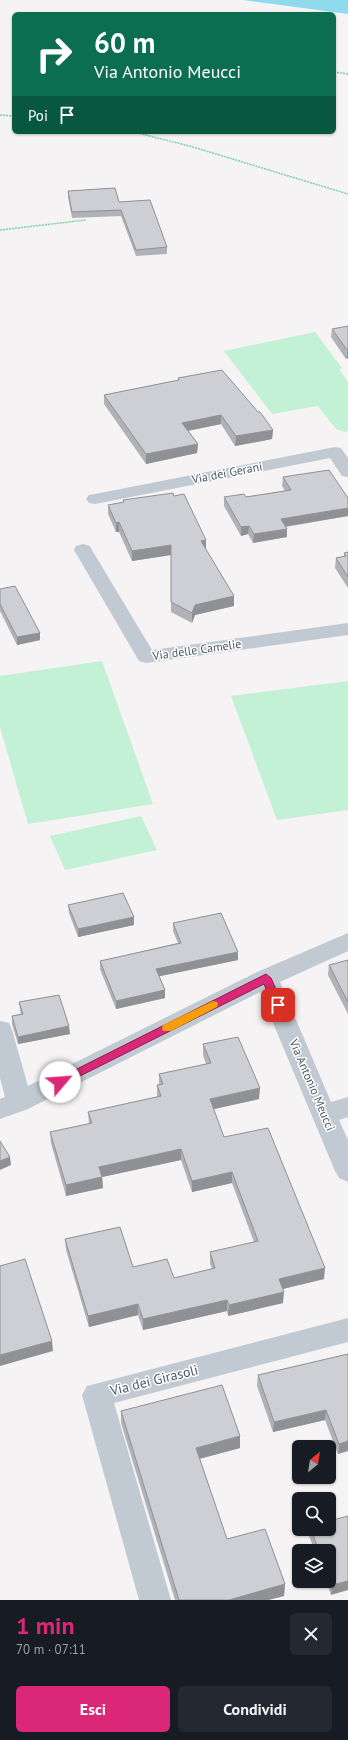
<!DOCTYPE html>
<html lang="it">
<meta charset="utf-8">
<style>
:root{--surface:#171b24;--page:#242831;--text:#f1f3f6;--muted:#9ea1a6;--accent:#db2777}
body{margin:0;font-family:"PT Sans",sans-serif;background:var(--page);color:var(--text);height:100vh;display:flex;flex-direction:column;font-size:15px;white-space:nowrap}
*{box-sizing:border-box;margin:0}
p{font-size:13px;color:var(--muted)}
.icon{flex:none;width:22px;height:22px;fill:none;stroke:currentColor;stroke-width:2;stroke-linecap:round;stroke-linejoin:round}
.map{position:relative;height:1600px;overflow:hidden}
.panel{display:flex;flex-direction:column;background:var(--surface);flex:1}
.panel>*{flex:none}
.hud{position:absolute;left:12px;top:12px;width:324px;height:122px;border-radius:6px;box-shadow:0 1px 3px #0004;background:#0b6e4f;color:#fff;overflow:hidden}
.needle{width:26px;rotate:30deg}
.tools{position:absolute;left:292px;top:1440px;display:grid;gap:8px}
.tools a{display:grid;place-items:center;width:44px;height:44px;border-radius:6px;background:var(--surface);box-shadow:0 1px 3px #0004;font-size:20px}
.pin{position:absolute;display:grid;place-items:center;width:34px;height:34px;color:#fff;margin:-17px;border-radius:8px;box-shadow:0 2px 6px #0006}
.me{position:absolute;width:44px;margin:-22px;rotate:63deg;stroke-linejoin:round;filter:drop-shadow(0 0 3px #0008)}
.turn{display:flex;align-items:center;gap:14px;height:84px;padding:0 16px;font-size:18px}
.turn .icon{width:52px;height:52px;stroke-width:2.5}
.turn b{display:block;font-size:28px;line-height:34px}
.then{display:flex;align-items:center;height:38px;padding:0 16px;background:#0003;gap:8px;font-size:15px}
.round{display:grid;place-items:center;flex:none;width:42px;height:42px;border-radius:6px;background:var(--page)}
.summary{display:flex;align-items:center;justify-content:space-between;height:68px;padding:0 16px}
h1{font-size:24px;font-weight:600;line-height:30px;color:var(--accent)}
.button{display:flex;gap:8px;margin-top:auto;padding:8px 16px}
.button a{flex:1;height:46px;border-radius:6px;background:var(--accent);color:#fff;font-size:16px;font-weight:600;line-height:46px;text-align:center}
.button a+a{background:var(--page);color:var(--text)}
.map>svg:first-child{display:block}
.green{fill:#c3f1d5}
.water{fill:#90daee}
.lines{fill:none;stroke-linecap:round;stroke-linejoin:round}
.path{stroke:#7ad0a6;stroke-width:1.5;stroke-dasharray:2 1;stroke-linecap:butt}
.minor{fill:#c1cad2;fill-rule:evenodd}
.wall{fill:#b0b2b7}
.shaded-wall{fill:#909195}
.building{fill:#cdcfd5;stroke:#909195}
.route{fill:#db2777;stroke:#8e194d}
.slow{fill:#f59e0b}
.labels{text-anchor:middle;stroke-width:3;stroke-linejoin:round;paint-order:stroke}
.street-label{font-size:12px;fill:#4a5661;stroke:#fff}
.near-street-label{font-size:14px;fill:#4a5661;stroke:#fff}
</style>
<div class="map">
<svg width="348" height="1600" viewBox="0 0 348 1600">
<rect width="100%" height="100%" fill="#f5f3f3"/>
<g class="green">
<path d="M315,332L342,368L339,369L348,382V430L345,432L336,429L318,406L272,414L224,351Z"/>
<path d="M102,661L153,804L28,824L0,727V676Z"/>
<path d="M348,681V810L277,820L231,696Z"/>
<path d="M141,816L157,850L65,870L50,836Z"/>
</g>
<path class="water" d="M243,0H348V14Z"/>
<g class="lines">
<g class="path">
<path d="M334,72L348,74"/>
<path d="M0,115L14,116"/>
<path d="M134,132L193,147L348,194"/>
<path d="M0,230L86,220"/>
</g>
<g class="minor">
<path d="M335,447L341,448L348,458V477L342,476L330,458L95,504L89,503L86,499L89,495L95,494Z"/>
<path d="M83,544L90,546L92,550L152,650L348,623V635L146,663L139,661L74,550L76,546Z"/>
<path d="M348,933V951L280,982L331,1102L348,1097V1117L339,1120L348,1140V1182L339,1178L335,1171L260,992L28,1109L0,1119V1099L5,1097L0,1078V1021L9,1023L12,1030L28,1086L257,972Z"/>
<path d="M348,1318V1342L114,1403L171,1600H139L82,1395L87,1386Z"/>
</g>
</g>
<g class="wall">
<path d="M68,191L119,202L167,247V254L136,256L121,216L72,218L68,197Z"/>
<path d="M348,326L346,359L331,337L332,329Z"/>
<path d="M178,378L273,430L272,439L235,446L221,424L188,431L198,444L197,453L146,464L104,404V395L178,381Z"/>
<path d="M283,477L348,516L286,527L287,529V537L253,543L248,534L241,536L224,506V497H246L285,491L282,486Z"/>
<path d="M123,500L206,550L234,606L195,615L192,623L171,612V555L132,561L119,532H116L108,514V505L123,503Z"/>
<path d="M348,552V588L335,568L336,558L344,556V553Z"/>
<path d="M0,589L40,640L17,645L0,611Z"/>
<path d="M68,905L134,917V925L78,937L69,913Z"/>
<path d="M173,923L238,960L159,976L165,990V998L116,1009L100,969V961L178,943L173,931Z"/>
<path d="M348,960V1014L328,975L329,965Z"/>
<path d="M19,1002L70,1034L18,1044L12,1024V1016L21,1014L20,1010Z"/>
<path d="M203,1044L259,1099L213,1109L224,1137L324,1279L283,1289V1303L228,1316L227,1311L143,1330L138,1315L89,1327L66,1250L65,1239L133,1267L174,1278L212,1269L210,1263V1252L254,1242L232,1183L192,1192L181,1160L102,1177L103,1188L66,1196L51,1143L50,1132L89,1124L88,1112L157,1097V1085H159V1074L206,1064L203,1055Z"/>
<path d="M348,1354L338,1454L325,1420L273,1432L257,1386L258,1375Z"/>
<path d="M121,1411L240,1436V1448L199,1459L227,1539L285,1584L284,1596L268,1600H175L121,1423Z"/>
<path d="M348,1516L331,1595L326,1581H329V1551H315L309,1536L310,1529H329Z"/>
</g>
<g class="shaded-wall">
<path d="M347,350H348V358L346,359Z"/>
<path d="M221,415V424L182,432V423Z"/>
<path d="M273,430L272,439L235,446L236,436Z"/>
<path d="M198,444L197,453L146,464V454Z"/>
<path d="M348,508V516L281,527V519Z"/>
<path d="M119,522V532H116V523Z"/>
<path d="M249,526L248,534L241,536V527Z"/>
<path d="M287,529V537L253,543L254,534Z"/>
<path d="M206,540V550L201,541Z"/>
<path d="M171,545V555L132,561V551Z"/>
<path d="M234,596V606L195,615L192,623V613L195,605Z"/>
<path d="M40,633V640L17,645V637Z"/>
<path d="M134,917V925L78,937V929Z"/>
<path d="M238,952V960L156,977V969Z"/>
<path d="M165,990V998L116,1009V1001Z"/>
<path d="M69,1026L70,1034L18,1044V1037Z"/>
<path d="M260,1088L259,1099L210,1110V1099Z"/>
<path d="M181,1149V1160L102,1177L103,1188L66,1196V1185L99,1167Z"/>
<path d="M10,1157L11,1165L0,1170V1161Z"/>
<path d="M232,1172V1183L192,1192V1181Z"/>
<path d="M325,1268L324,1279L278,1290L279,1279Z"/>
<path d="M284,1292L283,1303L228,1316L229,1305Z"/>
<path d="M227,1300V1311L143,1330V1319Z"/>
<path d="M138,1304V1315L89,1327L88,1316Z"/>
<path d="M52,1341L53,1351L0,1366V1355Z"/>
<path d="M326,1410L325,1420L273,1432L274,1422Z"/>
<path d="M240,1436V1448L195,1460L196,1448Z"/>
<path d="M348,1441V1451L338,1454L339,1444Z"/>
<path d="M348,1581V1590L331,1595L332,1585Z"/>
<path d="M285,1584L284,1596L268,1600H229Z"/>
</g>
<g class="building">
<path d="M115,188L119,202L150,200L167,247L136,250L121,210L72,212L68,191Z"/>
<path d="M348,326V350H347L332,329Z"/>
<path d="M222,370L258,412H260L273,430L236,436L221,415L182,423L198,444L146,454L104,395L179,380L178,378Z"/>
<path d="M329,470L348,498V508L281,519L287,529L254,534L249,526L241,527L224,497L244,494L246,497L291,490L283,477Z"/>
<path d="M173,493L174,496L184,494L206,540L201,541L234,596L195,605L192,613L171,602V545L132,551L119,522L116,523L108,505L124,502L123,500Z"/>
<path d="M348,552V577L336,558L346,556L344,553Z"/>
<path d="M15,586L40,633L17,637L0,604V589Z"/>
<path d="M123,893L134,917L78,929L68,905Z"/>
<path d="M221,913L238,952L156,969L165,990L116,1001L100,961L181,943L173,923Z"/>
<path d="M348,960V1002L329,965Z"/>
<path d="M59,995L69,1026L18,1037L12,1016L23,1014L19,1002Z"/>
<path d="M238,1037L260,1088L210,1099L224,1137L268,1128L325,1268L279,1279L284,1292L229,1305L227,1300L143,1319L138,1304L88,1316L65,1239L120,1227L133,1267L167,1259L174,1278L215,1268L210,1252L258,1241L232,1172L192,1181L181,1149L99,1167L102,1177L66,1185L50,1132L92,1123L88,1112L161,1096L157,1085L163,1084L159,1074L211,1063L203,1044Z"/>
<path d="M0,1141L10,1157L0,1161Z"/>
<path d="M25,1259L52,1341L0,1355V1266Z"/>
<path d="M348,1354V1441L339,1444L326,1410L274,1422L258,1375Z"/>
<path d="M222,1385L240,1436L196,1448L227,1539L265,1529L285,1584L229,1600H179L121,1411Z"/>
<path d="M348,1516V1581L332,1585L329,1577V1551H319L311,1529H329V1521Z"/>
</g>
<path class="route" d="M266,974L271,978L283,1005L281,1008H274L264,984L64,1084H57L55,1082L57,1079Z"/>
<path class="slow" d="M213,1001L217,1002L218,1004L217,1007L171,1031H163L162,1028L163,1025Z"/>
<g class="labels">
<g class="street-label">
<text transform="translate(227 473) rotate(-11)" y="4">Via dei Gerani</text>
<text transform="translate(197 650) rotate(-8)" y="4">Via delle Camelie</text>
<text transform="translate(312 1085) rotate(67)" y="4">Via Antonio Meucci</text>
</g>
<g class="near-street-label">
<text transform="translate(154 1380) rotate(-14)" y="5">Via dei Girasoli</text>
</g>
</g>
</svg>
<div class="tools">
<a><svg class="needle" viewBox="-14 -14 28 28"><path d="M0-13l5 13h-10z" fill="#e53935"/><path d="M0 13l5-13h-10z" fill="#9ea1a6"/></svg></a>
<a><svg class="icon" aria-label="search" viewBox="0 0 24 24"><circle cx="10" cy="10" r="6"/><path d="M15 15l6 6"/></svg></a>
<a><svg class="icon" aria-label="layers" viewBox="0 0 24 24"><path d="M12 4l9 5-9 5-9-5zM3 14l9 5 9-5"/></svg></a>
</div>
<div class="pin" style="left:278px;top:1005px;background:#d93025"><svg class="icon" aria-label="arrive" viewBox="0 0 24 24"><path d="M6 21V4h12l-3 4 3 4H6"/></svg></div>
<svg class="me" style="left:60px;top:1082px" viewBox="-20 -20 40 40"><circle r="19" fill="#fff"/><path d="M0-13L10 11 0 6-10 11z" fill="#db2777"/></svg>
<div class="hud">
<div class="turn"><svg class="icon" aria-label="right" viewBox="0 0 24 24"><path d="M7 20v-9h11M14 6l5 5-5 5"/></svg><div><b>60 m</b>Via Antonio Meucci</div></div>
<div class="then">Poi<svg class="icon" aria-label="arrive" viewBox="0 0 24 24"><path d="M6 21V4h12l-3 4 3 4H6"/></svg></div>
</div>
</div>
<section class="panel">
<div class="summary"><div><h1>1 min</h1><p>70 m · 07:11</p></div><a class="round"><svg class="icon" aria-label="close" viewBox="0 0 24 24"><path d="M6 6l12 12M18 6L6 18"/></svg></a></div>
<div class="button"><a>Esci</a><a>Condividi</a></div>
</section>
